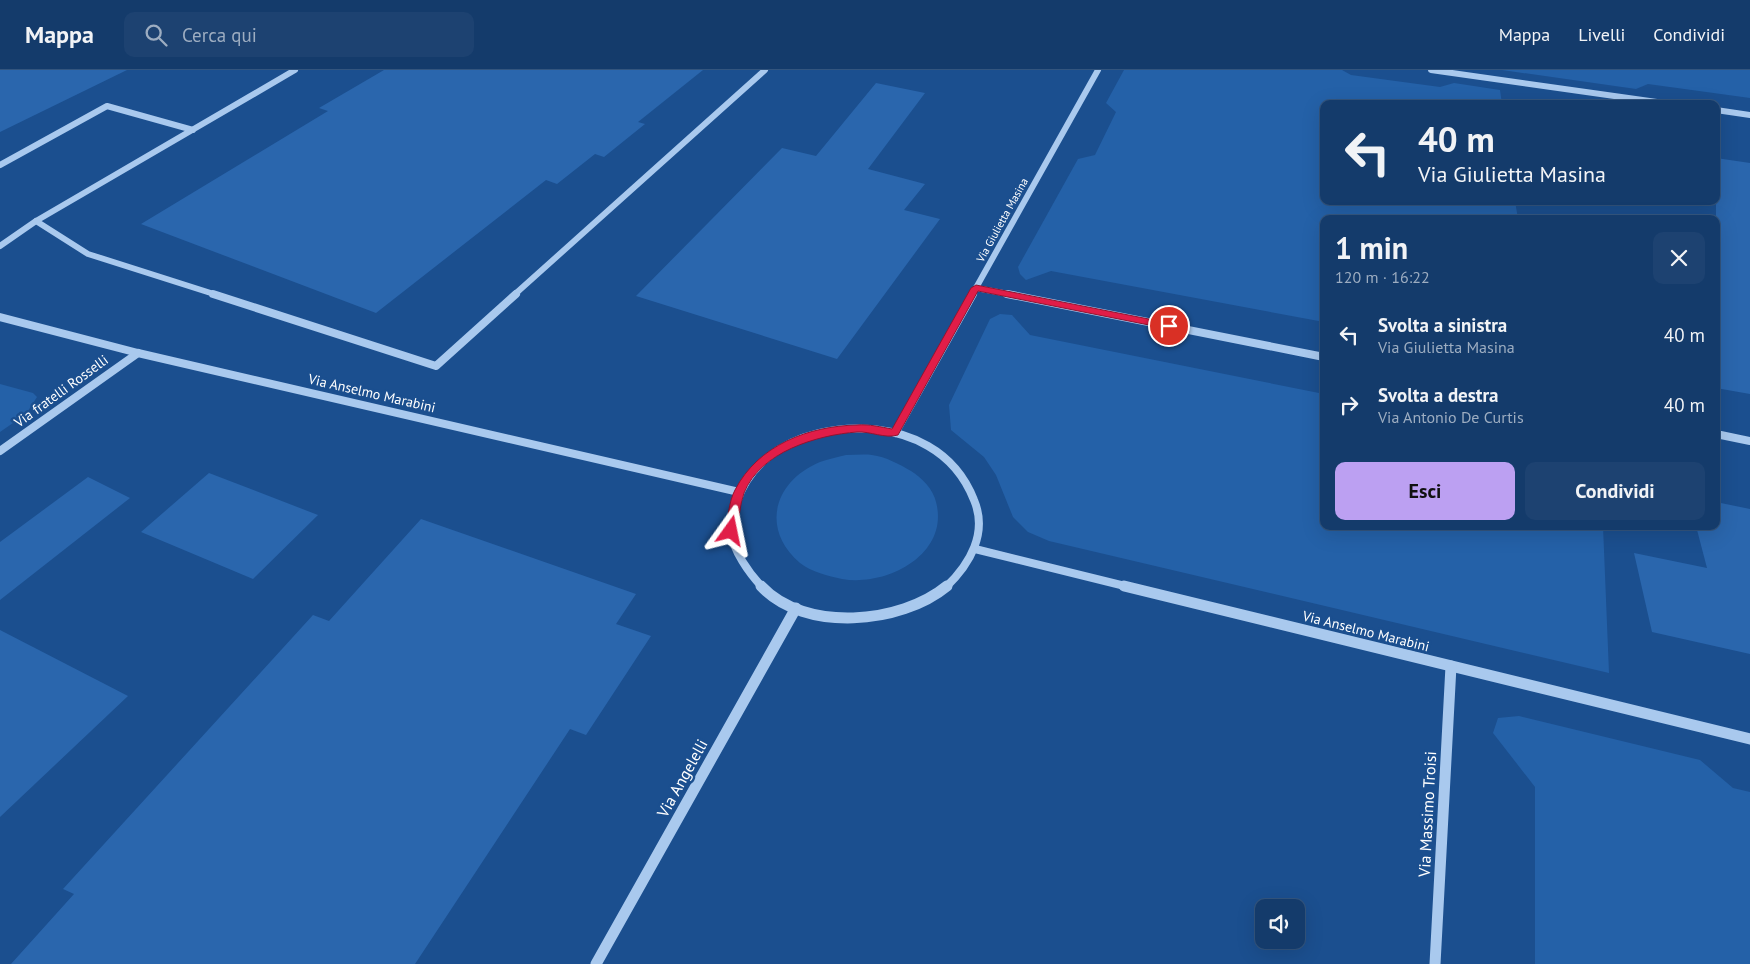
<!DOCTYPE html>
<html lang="it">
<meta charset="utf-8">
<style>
:root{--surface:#143b6b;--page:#1d4271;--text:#f1f3f6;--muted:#9dadc1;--line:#33557e;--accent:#bca0f2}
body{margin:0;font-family:"PT Sans",sans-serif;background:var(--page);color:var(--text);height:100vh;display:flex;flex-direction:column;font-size:19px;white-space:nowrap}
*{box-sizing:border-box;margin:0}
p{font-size:16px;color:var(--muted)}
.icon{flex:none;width:28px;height:28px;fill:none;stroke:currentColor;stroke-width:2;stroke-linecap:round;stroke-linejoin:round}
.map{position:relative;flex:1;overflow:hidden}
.sheet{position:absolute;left:1320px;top:145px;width:400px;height:315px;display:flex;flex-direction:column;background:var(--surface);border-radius:10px;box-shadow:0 5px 20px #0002,0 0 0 1px var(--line)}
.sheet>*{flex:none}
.guide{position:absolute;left:1320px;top:30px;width:400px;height:105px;border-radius:10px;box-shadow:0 5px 20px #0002,0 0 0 1px var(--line);background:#143b6b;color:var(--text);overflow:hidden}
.fabs{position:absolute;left:1255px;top:829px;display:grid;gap:10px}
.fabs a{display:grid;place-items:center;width:50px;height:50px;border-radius:10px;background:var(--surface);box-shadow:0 5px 20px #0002,0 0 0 1px var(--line);font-size:25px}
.pin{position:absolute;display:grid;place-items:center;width:42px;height:42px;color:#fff;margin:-21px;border:2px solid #fff;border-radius:50%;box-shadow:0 1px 5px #0007}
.me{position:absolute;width:55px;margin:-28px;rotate:12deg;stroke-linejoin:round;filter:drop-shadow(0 0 4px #0008)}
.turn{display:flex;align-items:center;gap:18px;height:105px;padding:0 15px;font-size:22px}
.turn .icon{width:65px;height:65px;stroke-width:2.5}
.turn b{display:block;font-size:35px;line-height:42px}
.round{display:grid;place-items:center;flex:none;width:52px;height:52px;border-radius:10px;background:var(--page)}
.overview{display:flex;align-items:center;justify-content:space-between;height:85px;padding:0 15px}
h1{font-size:30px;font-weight:700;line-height:38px}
.cta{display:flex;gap:10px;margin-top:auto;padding:10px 15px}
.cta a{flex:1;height:58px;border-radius:10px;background:var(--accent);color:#111;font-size:20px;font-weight:700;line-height:58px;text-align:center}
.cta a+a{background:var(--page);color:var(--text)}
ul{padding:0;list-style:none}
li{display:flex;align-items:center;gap:15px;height:70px;padding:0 15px}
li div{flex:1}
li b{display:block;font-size:19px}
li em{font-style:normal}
header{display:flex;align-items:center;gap:30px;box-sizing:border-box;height:70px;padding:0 25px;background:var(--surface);border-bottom:1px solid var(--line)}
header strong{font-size:24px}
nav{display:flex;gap:28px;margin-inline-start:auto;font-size:18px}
.search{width:350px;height:45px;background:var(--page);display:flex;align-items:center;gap:12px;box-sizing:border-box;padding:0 18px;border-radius:10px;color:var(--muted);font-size:19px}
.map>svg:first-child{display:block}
.green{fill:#2461a8}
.building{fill:#2a66ad}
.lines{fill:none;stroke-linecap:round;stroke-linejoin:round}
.minor-far2{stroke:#a9c9ee;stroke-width:6}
.minor-far1{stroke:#a9c9ee;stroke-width:8}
.minor{stroke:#a9c9ee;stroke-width:11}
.route{fill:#e11d48;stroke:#92132f}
.labels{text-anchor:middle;stroke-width:5;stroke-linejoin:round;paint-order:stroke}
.far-street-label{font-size:11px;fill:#fff;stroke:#1b4f8f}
.street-label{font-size:14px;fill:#fff;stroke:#1b4f8f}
.near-street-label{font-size:16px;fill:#fff;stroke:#1b4f8f}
</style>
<header>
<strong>Mappa</strong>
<div class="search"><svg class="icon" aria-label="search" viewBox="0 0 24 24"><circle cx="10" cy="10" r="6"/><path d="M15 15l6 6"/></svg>Cerca qui</div>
<nav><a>Mappa</a><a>Livelli</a><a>Condividi</a></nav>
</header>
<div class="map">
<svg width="1750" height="894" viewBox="0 0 1750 894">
<rect width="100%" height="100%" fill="#1b4f8f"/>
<g class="green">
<path d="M1124,0H1342L1351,5L1440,17L1454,13L1500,20L1502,34H1324V131H1515L1518,149H1324V252L1051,201L1026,210L1020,204L1018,197L1078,89L1095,85L1116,42L1106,33Z"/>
<path d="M1502,0H1750V28L1648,14L1636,19Z"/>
<path d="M1000,244L1012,245L1030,265L1324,324V456H1603L1609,603L1049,471L1028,462L1013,447L996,405L984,387L951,360L949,335L990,249Z"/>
<path d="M0,314L33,323L37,327L26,344L0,362Z"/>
<path d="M846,385C855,385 864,384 872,385C886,387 899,394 911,401C922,408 933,419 936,432C950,484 887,517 842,509C828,506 812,502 800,493C760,459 774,411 820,392C828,389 838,387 846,385Z"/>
<path d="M1519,646L1700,690L1733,718L1750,722V894H1535V717L1493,663L1498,648Z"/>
</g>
<g class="building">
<path d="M0,0H127L0,62Z"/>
<path d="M384,0H703L638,52L645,54L604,87L595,84L557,114L546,110L376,243L141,154L328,41L319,38Z"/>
<path d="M876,13L925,23L868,99L925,114L904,140L940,149L837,289L636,226L782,78L816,86Z"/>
<path d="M1716,88L1750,93V324L1716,318Z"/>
<path d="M209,403L318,445L253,509L141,462Z"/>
<path d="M88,407L130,428L0,530V472Z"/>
<path d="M1716,432L1750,439V584L1652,562L1634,483L1707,498L1696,456H1716Z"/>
<path d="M421,449L636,524L616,554L651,566L586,665L570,659L415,894H11L74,824L63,819L313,545L329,551Z"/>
<path d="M0,560L128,626L0,747Z"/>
</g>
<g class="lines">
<g class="minor-far2">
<path d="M1431,0L1671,34"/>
<path d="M1716,40L1750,45"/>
<path d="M0,95L107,36L193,60"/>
<path d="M36,151L88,184L217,225"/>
<path d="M0,176L36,151L295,0"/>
<path d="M976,218L1014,225"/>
<path d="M514,225L765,0"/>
<path d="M972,225L1098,0"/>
</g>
<g class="minor-far1">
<path d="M213,224L436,296L516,224"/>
<path d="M1007,224L1324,287"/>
<path d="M0,247L138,283L739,422"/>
<path d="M895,363L973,224"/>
<path d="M1716,364L1750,371"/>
<path d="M0,381L138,283"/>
<path d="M975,479L1129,517"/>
<path d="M762,517C749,503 733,481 731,461C730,452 734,440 737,432C760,358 868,341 928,376C949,388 965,407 974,430C988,463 970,494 946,517"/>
</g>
<g class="minor">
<path d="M761,516C805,563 901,554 947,516"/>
<path d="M1124,516L1750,669"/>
<path d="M596,894L796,538"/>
<path d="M1435,894L1451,596"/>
</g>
</g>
<path class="route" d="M976,215L1169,253L1174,256L1169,259L978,221L898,365C885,369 870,361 857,362C817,365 760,382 744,423C740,434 739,449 737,461L735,464H727L725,461C728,448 729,431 735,420C758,375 809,356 857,355C869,354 881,357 892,359L971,218Z"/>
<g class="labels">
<g class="far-street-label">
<text transform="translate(1002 150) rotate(-61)" y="4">Via Giulietta Masina</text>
</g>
<g class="street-label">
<text transform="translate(61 321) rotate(-36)" y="5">Via fratelli Rosselli</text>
<text transform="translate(372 323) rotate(13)" y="5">Via Anselmo Marabini</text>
<text transform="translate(1366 561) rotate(14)" y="5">Via Anselmo Marabini</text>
</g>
<g class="near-street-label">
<text transform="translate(682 708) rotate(-61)" y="6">Via Angelelli</text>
<text transform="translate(1427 744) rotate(-87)" y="6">Via Massimo Troisi</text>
</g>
</g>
</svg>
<div class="fabs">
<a><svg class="icon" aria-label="sound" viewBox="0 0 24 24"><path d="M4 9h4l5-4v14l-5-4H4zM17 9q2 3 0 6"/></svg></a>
</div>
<div class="pin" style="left:1169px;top:256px;background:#d93025"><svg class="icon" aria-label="arrive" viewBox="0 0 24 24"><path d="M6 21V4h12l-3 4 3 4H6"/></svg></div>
<svg class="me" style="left:731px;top:461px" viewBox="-20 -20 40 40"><path d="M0-17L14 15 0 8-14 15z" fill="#e11d48" stroke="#fff" stroke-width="4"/></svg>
<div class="guide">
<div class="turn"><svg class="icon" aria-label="left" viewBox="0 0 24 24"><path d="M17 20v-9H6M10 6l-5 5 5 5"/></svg><div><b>40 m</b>Via Giulietta Masina</div></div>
</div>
<section class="sheet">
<div class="overview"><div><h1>1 min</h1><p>120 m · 16:22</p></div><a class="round"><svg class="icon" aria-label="close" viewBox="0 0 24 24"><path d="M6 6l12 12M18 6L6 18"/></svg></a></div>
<ul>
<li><svg class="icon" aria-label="left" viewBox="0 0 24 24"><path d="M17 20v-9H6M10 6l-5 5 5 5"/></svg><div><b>Svolta a sinistra</b><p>Via Giulietta Masina</p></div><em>40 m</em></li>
<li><svg class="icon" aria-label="right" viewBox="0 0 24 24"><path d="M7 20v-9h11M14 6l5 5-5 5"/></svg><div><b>Svolta a destra</b><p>Via Antonio De Curtis</p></div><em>40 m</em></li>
</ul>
<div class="cta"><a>Esci</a><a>Condividi</a></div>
</section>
</div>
